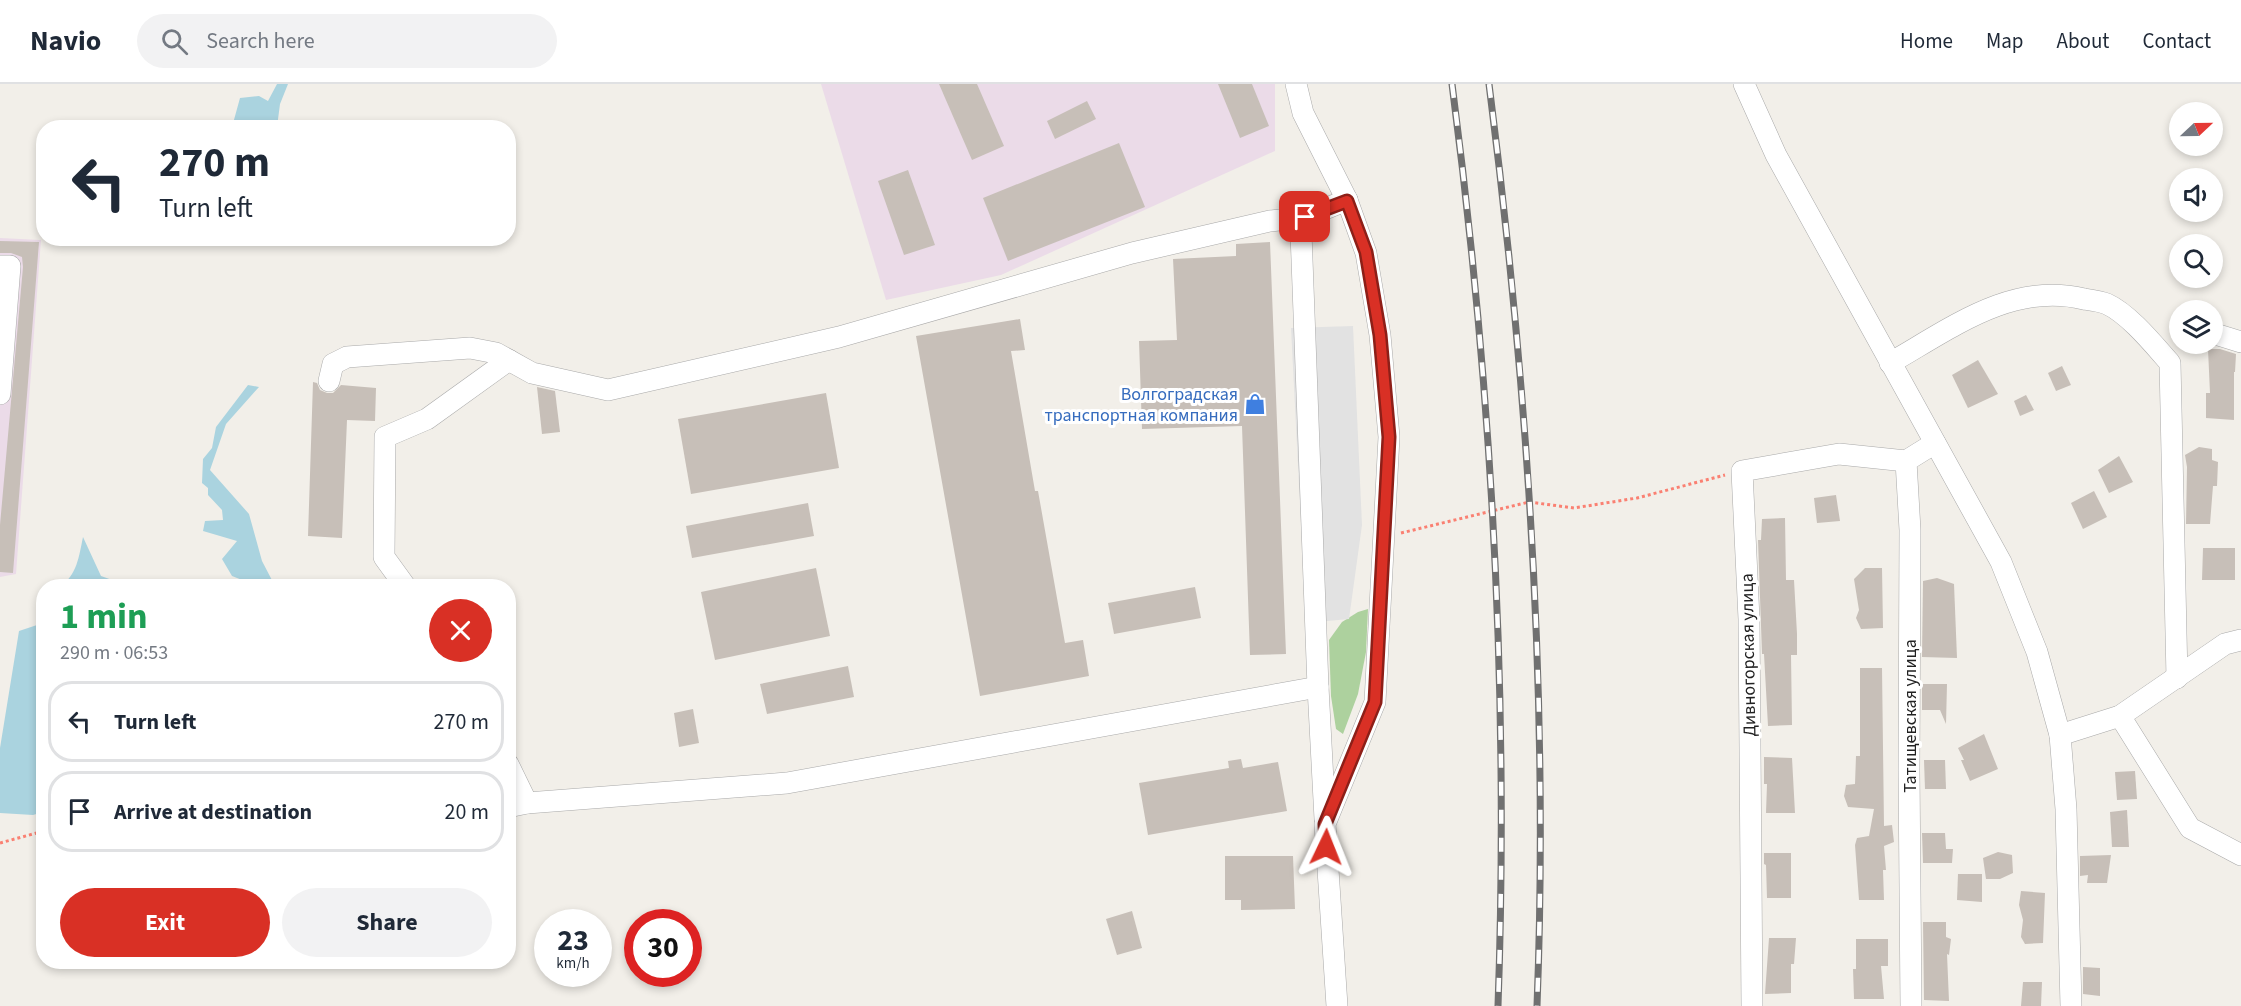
<!DOCTYPE html>
<meta charset="utf-8">
<style>
:root{--surface:#fff;--page:#f2f2f3;--text:#1f2937;--muted:#747a83;--line:#e0e1e3;--accent:#d93025}
body{margin:0;font-family:"Source Sans 3",sans-serif;background:var(--page);color:var(--text);height:100vh;display:flex;flex-direction:column;font-size:22px;white-space:nowrap}
*{box-sizing:border-box;margin:0}
p{font-size:20px;color:var(--muted)}
.icon{flex:none;width:33px;height:33px;fill:none;stroke:currentColor;stroke-width:2;stroke-linecap:round;stroke-linejoin:round}
.map{position:relative;flex:1;overflow:hidden}
.drawer{position:absolute;left:36px;top:495px;width:480px;height:390px;display:flex;flex-direction:column;background:var(--surface);border-radius:24px;box-shadow:0 3px 9px #0003}
.drawer>*{flex:none}
.guide{position:absolute;left:36px;top:36px;width:480px;height:126px;border-radius:24px;box-shadow:0 3px 9px #0003;background:#fff;color:var(--text);overflow:hidden}
.needle{width:39px;rotate:68deg}
.fabs{position:absolute;left:2169px;top:18px;display:grid;gap:12px}
.fabs a{display:grid;place-items:center;width:54px;height:54px;border-radius:50%;background:var(--surface);box-shadow:0 3px 9px #0003;font-size:30px}
.speed{position:absolute;left:534px;top:825px;display:flex;gap:12px;font-size:30px;font-weight:700;text-align:center}
.speed>*{display:grid;place-content:center;width:78px;height:78px;border-radius:50%;background:var(--surface);box-shadow:0 3px 9px #0003;line-height:1}
.speed small{font-size:15px;font-weight:400}
.speed .limit{border:9px solid #d22;background:#fff;color:#111}
.pin{position:absolute;display:grid;place-items:center;width:51px;height:51px;color:#fff;margin:-26px;border-radius:12px;box-shadow:0 3px 9px #0006}
.me{position:absolute;width:66px;margin:-33px;rotate:2deg;stroke-linejoin:round;filter:drop-shadow(0 0 4px #0008)}
.turn{display:flex;align-items:center;gap:21px;height:126px;padding:0 24px;font-size:27px}
.turn .icon{width:78px;height:78px;stroke-width:2.5}
.turn b{display:block;font-size:42px;line-height:51px}
.round{display:grid;place-items:center;flex:none;width:63px;height:63px;border-radius:32px;background:var(--page)}
.overview{display:flex;align-items:center;justify-content:space-between;height:102px;padding:0 24px}
h1{font-size:36px;font-weight:700;line-height:45px;color:#1e9e55}
.action{display:flex;gap:12px;margin-top:auto;padding:12px 24px}
.action a{flex:1;height:69px;border-radius:36px;background:var(--accent);color:#fff;font-size:24px;font-weight:700;line-height:69px;text-align:center}
.action a+a{background:var(--page);color:var(--text)}
ul{padding:0;list-style:none}
li{display:flex;align-items:center;gap:18px;height:81px;margin:0 12px 9px;padding:0 12px;border:3px solid var(--line);border-radius:24px}
li div{flex:1}
li b{display:block;font-size:22px}
li em{font-style:normal}
header{display:flex;align-items:center;gap:36px;box-sizing:border-box;height:84px;padding:0 30px;background:var(--surface);border-bottom:2px solid var(--line)}
header strong{font-size:28px}
nav{display:flex;gap:33px;margin-inline-start:auto;font-size:21px}
.search{width:420px;height:54px;background:var(--page);display:flex;align-items:center;gap:15px;box-sizing:border-box;padding:0 21px;border-radius:33px;color:var(--muted);font-size:22px}
.map>svg:first-child{display:block}
.industrial{fill:#ebdbe8}
.forest{fill:#add19e}
.parking{fill:#e2e2e2}
.water{fill:#aad3df}
.building{fill:#c7bfb8}
.lines{fill:none;stroke-linecap:round;stroke-linejoin:round}
.minor-casing{stroke:#a9a9a9;stroke-width:22}
.path{stroke:#fa8072;stroke-width:3;stroke-dasharray:3 3;stroke-linecap:butt}
.minor{stroke:#fff;stroke-width:21}
.rail-casing{stroke:#707070;stroke-width:7}
.rail{stroke:#fff;stroke-width:4.5;stroke-dasharray:14;stroke-linecap:butt}
.route-casing{stroke:#8d1f18;stroke-width:15}
.route{stroke:#d93025;stroke-width:10}
.labels{text-anchor:middle;stroke-width:6;stroke-linejoin:round;paint-order:stroke}
.shop-label{font-size:18px;fill:#366cbe;stroke:#fff;text-anchor:end}
.street-label{font-size:18px;fill:#222;stroke:#fff}
</style>
<header>
<strong>Navio</strong>
<div class="search"><svg class="icon" aria-label="search" viewBox="0 0 24 24"><circle cx="10" cy="10" r="6"/><path d="M15 15l6 6"/></svg>Search here</div>
<nav><a>Home</a><a>Map</a><a>About</a><a>Contact</a></nav>
</header>
<div class="map">
<svg width="2241" height="922" viewBox="0 0 2241 922">
<rect width="100%" height="100%" fill="#f2efe9"/>
<g class="industrial">
<path d="M821,0H1275V67L1001,191L886,216Z"/>
<path d="M0,154L41,156L16,490L0,493Z"/>
</g>
<path class="forest" d="M1368,525L1366,568L1358,610L1343,650L1336,645L1331,612L1329,556L1342,538L1358,528Z"/>
<path class="parking" d="M1353,242L1362,441L1349,535L1306,539L1291,244Z"/>
<g class="water">
<path d="M277,0H288L280,20L277,43H232L240,14L259,12L268,17Z"/>
<path d="M248,301L259,303L226,340L210,386L249,430L262,477L275,502H257L232,492L222,475L237,457L203,447L205,437L223,436L222,426L208,411V404L202,399L203,375L212,364L216,343Z"/>
<path d="M83,453L101,492L129,502H60C77,492 79,472 83,453Z"/>
<path d="M43,536V728L33,731L0,729V664L19,547L43,539Z"/>
</g>
<g class="building">
<path d="M939,0H977L1004,62L972,76Z"/>
<path d="M1218,0H1252L1269,42L1240,54Z"/>
<path d="M1087,17L1096,35L1055,55L1047,37Z"/>
<path d="M1119,59L1145,123L1008,177L983,114Z"/>
<path d="M908,86L935,161L904,171L878,97Z"/>
<path d="M0,157L39,158L13,489L0,488V441L23,183L22,173L11,169H0Z"/>
<path d="M1270,158L1286,570L1250,571L1242,342L1142,345L1139,257L1177,256L1173,175L1236,172V160Z"/>
<path d="M1020,235L1025,266L1011,267L1035,407H1038L1065,559L1083,556L1089,592L980,612L916,252Z"/>
<path d="M2208,265H2220L2236,270L2235,288H2234V336L2206,334V309H2210Z"/>
<path d="M1978,276L1998,310L1968,324L1952,291Z"/>
<path d="M2062,282L2071,301L2056,307L2048,289Z"/>
<path d="M313,298L317,299L320,306L327,309H333L341,301L376,304L375,337L347,336L342,454L308,452Z"/>
<path d="M537,303L555,307L560,348L542,350Z"/>
<path d="M826,309L839,384L691,410L678,335Z"/>
<path d="M2026,311L2034,326L2020,332L2014,317Z"/>
<path d="M2199,363L2212,365V376L2218,378L2217,402H2213L2210,440H2186L2187,383L2185,371Z"/>
<path d="M2119,372L2133,398L2109,409L2098,386Z"/>
<path d="M2094,407L2107,433L2083,445L2071,419Z"/>
<path d="M1836,411L1840,437L1817,439L1814,414Z"/>
<path d="M808,419L814,452L692,474L686,442Z"/>
<path d="M1785,434L1786,496H1794L1797,550V571H1791L1792,641L1768,642L1764,570H1762L1758,456H1761L1762,435Z"/>
<path d="M2203,464H2235V496H2202Z"/>
<path d="M816,484L830,552L715,576L701,508Z"/>
<path d="M1865,484H1882L1883,544L1861,545L1856,534L1859,526L1854,495Z"/>
<path d="M1937,494L1954,500L1957,574L1922,573L1923,497Z"/>
<path d="M1195,503L1201,534L1114,550L1108,519Z"/>
<path d="M848,582L854,613L767,630L760,600Z"/>
<path d="M1860,584H1882L1884,742L1892,741L1894,758L1884,762L1886,786H1883L1884,816H1859L1855,761L1857,754L1869,752L1874,725L1848,723L1844,712L1846,701L1855,700L1856,672H1860Z"/>
<path d="M1922,600H1947L1946,640L1940,626H1922Z"/>
<path d="M693,625L699,659L679,663L674,629Z"/>
<path d="M1984,650L1998,685L1970,697L1961,676H1964L1958,664Z"/>
<path d="M1764,673L1792,674L1795,729H1766L1767,700H1764Z"/>
<path d="M1241,675L1243,684L1278,678L1287,727L1148,751L1139,699L1229,684L1228,677Z"/>
<path d="M1924,676H1945L1946,705H1925Z"/>
<path d="M2135,687L2137,715L2117,716L2115,688Z"/>
<path d="M2127,726L2129,763H2112L2110,728Z"/>
<path d="M1922,749H1945L1946,765H1953L1952,779H1923Z"/>
<path d="M1998,768L2012,771L2013,789L2000,795H1986L1983,774Z"/>
<path d="M1764,769H1791V814H1767L1766,781L1764,780Z"/>
<path d="M2111,771L2107,799H2087L2088,791L2080,792V772Z"/>
<path d="M1225,772H1293L1295,825L1241,826V816H1225Z"/>
<path d="M1958,790H1982V818L1957,816Z"/>
<path d="M2021,807L2045,809L2043,859L2025,860L2021,853L2023,836L2019,821Z"/>
<path d="M1132,827L1142,864L1117,871L1106,835Z"/>
<path d="M1923,838H1946V853L1951,855L1949,871L1947,870L1949,917L1924,916Z"/>
<path d="M1769,854H1796L1794,880H1791V909L1765,910Z"/>
<path d="M1856,855H1888V882H1881L1884,915H1854L1853,885H1856Z"/>
<path d="M2083,883L2100,884V912L2083,910Z"/>
<path d="M2023,898H2042L2041,922H2021Z"/>
</g>
<g class="lines">
<defs>
<g id="minor">
<path d="M1296,0L1303,29L1347,116L1366,169L1380,251L1389,353L1375,618L1325,740L1337,922"/>
<path d="M1744,0L1776,71L2001,478L2037,568L2060,651L2066,725L2071,922"/>
<path d="M1305,133L1301,149L1318,603L1325,735"/>
<path d="M0,182H10L0,310"/>
<path d="M2212,249L2241,258"/>
<path d="M1890,279C1950,245 2012,197 2084,215C2091,216 2100,217 2107,220C2129,230 2154,261 2170,279L2177,594"/>
<path d="M329,297L333,280L347,273L470,264L496,269L532,289L608,306L839,253L1132,169L1270,137L1305,133L1347,116"/>
<path d="M405,502L384,473L385,353L427,335L509,276"/>
<path d="M2120,632L2190,744L2241,771"/>
<path d="M2060,651L2120,632L2225,560L2241,556"/>
<path d="M508,680L527,719"/>
<path d="M508,723L527,719L787,699L1318,603"/>
<path d="M1752,922L1749,535L1742,387L1839,370L1906,377"/>
<path d="M1911,922L1909,687L1910,446L1906,377L1935,359"/>
</g>
</defs>
<use href="#minor" class="minor-casing"/>
<g class="path">
<path d="M1401,449L1529,418L1574,424L1637,414L1725,391"/>
<path d="M0,759L44,747"/>
</g>
<use href="#minor" class="minor"/>
<defs>
<g id="rail">
<path d="M1452,0C1492,306 1509,614 1498,922"/>
<path d="M1489,0C1528,305 1549,615 1537,922"/>
</g>
</defs>
<use href="#rail" class="rail-casing"/>
<use href="#rail" class="rail"/>
</g>
<g class="lines">
<defs>
<path id="route" d="M1305,133L1347,117L1366,168L1380,251L1389,353L1375,618L1325,740L1326,763"/>
</defs>
<use href="#route" class="route-casing"/>
<use href="#route" class="route"/>
</g>
<defs>
<symbol id="shop-bare" viewBox="-9 -9 18 18"><path d="M-5-2.5h2.3a2.7 3.5 0 0 1 5.4 0H5L5.5 6h-11ZM-1.5-2.5h3a1.5 2.3 0 0 0-3 0Z" fill="#3f7fe0" stroke="#fff" stroke-width="2.5" paint-order="stroke"/></symbol>
</defs>
<g fill-rule="evenodd">
<use href="#shop-bare" x="1240" y="305" width="30" height="30"/>
</g>
<g class="labels">
<g class="shop-label">
<text x="1238" y="316">Волгоградская<tspan x="1238" dy="21">транспортная компания</tspan></text>
</g>
<g class="street-label">
<text transform="translate(1748 571) rotate(-91)" y="6">Дивногорская улица</text>
<text transform="translate(1910 632) rotate(-90)" y="6">Татищевская улица</text>
</g>
</g>
</svg>
<div class="fabs">
<a><svg class="needle" viewBox="-14 -14 28 28"><path d="M0-13l5 13h-10z" fill="#e53935"/><path d="M0 13l5-13h-10z" fill="#747a83"/></svg></a>
<a><svg class="icon" aria-label="sound" viewBox="0 0 24 24"><path d="M4 9h4l5-4v14l-5-4H4zM17 9q2 3 0 6"/></svg></a>
<a><svg class="icon" aria-label="search" viewBox="0 0 24 24"><circle cx="10" cy="10" r="6"/><path d="M15 15l6 6"/></svg></a>
<a><svg class="icon" aria-label="layers" viewBox="0 0 24 24"><path d="M12 4l9 5-9 5-9-5zM3 14l9 5 9-5"/></svg></a>
</div>
<div class="speed"><div>23<small>km/h</small></div><div class="limit">30</div></div>
<div class="pin" style="left:1305px;top:133px;background:#d93025"><svg class="icon" aria-label="arrive" viewBox="0 0 24 24"><path d="M6 21V4h12l-3 4 3 4H6"/></svg></div>
<svg class="me" style="left:1326px;top:763px" viewBox="-20 -20 40 40"><path d="M0-17L14 15 0 8-14 15z" fill="#d93025" stroke="#fff" stroke-width="4"/></svg>
<div class="guide">
<div class="turn"><svg class="icon" aria-label="left" viewBox="0 0 24 24"><path d="M17 20v-9H6M10 6l-5 5 5 5"/></svg><div><b>270 m</b>Turn left</div></div>
</div>
<section class="drawer">
<div class="overview"><div><h1>1 min</h1><p>290 m · 06:53</p></div><a class="round" style="background:#d93025;color:#fff"><svg class="icon" aria-label="close" viewBox="0 0 24 24"><path d="M6 6l12 12M18 6L6 18"/></svg></a></div>
<ul>
<li><svg class="icon" aria-label="left" viewBox="0 0 24 24"><path d="M17 20v-9H6M10 6l-5 5 5 5"/></svg><div><b>Turn left</b></div><em>270 m</em></li>
<li><svg class="icon" aria-label="arrive" viewBox="0 0 24 24"><path d="M6 21V4h12l-3 4 3 4H6"/></svg><div><b>Arrive at destination</b></div><em>20 m</em></li>
</ul>
<div class="action"><a>Exit</a><a>Share</a></div>
</section>
</div>
